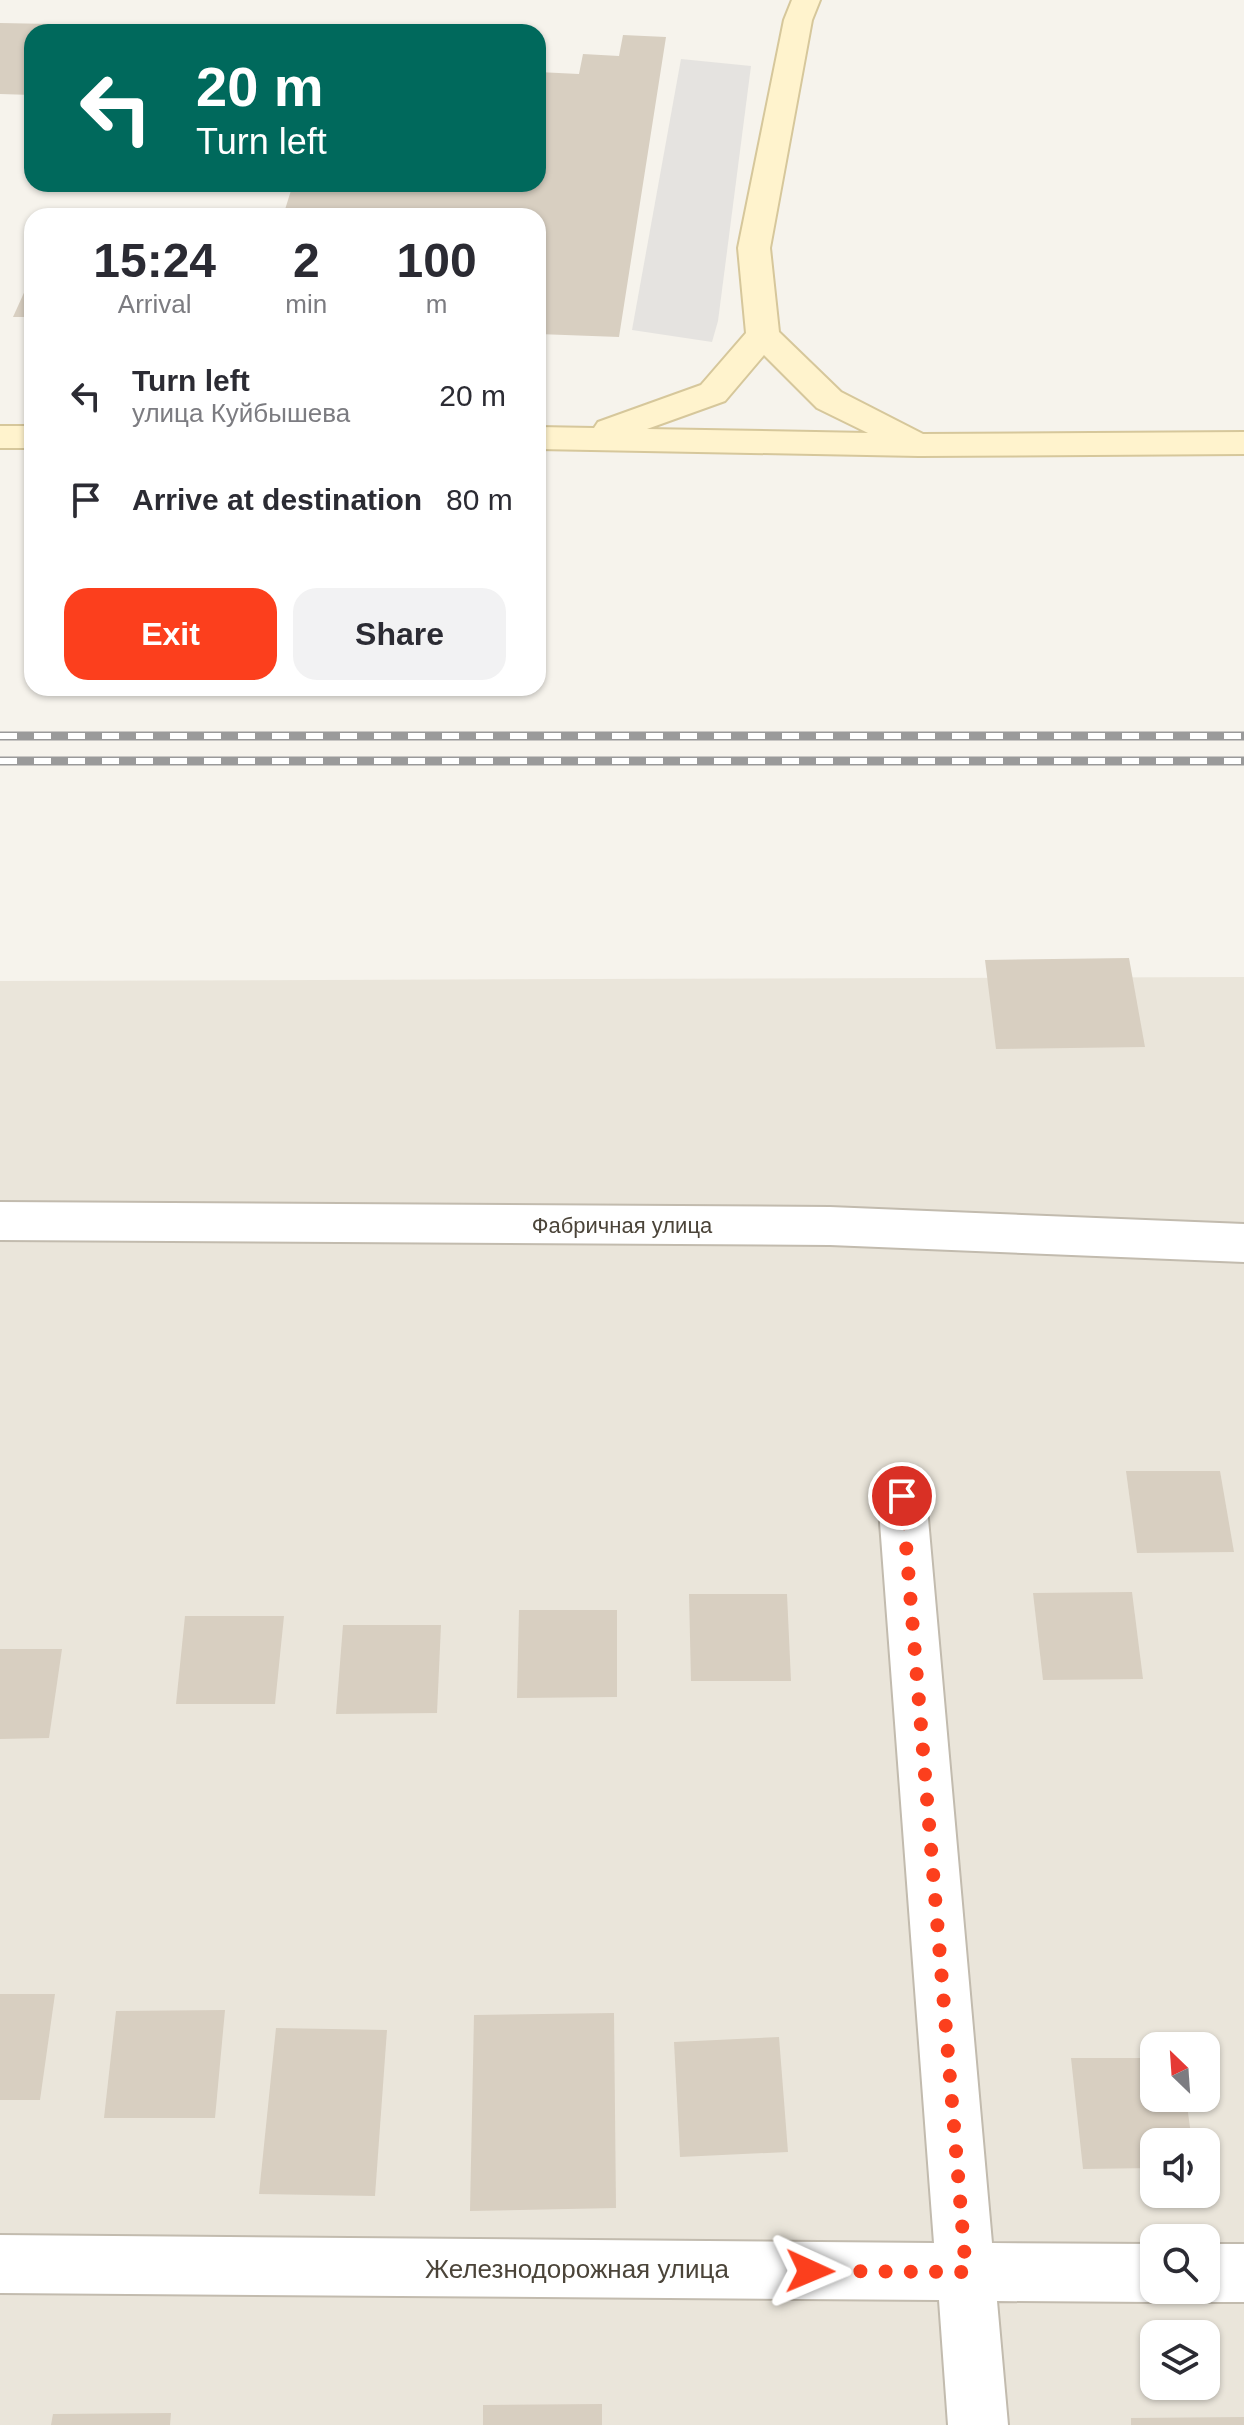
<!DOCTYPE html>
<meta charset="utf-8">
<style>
:root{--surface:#fff;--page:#f2f2f3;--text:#2b2b33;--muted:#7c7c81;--accent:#fc3f1d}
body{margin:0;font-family:Helvetica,sans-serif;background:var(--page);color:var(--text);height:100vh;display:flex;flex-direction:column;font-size:30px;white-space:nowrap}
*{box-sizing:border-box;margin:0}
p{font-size:26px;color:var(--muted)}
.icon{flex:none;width:44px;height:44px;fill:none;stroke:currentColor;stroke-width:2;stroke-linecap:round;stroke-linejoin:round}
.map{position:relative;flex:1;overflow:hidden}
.sheet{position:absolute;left:24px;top:208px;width:522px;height:488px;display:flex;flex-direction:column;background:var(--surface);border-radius:24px;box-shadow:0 2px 6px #0004}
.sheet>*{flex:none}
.guide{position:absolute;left:24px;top:24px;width:522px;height:168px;border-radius:24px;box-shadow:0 2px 6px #0004;background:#00695c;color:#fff;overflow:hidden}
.needle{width:52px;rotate:335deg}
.buttons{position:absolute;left:1140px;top:2032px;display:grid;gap:16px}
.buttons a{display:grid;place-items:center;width:80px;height:80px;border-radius:16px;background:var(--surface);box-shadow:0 2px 6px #0004;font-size:40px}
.pin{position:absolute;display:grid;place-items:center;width:68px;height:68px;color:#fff;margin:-34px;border:4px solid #fff;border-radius:50%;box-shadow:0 2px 8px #0007}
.me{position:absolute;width:88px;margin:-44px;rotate:91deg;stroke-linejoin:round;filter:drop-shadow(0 0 6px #0008)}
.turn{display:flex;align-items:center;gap:28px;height:168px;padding:0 40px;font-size:36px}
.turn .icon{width:104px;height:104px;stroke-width:2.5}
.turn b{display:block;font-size:56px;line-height:68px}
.eta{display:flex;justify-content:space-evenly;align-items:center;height:136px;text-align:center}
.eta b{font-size:48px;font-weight:600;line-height:56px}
.button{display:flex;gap:16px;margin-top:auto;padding:16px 40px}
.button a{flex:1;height:92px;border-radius:24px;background:var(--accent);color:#fff;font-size:32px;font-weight:600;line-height:92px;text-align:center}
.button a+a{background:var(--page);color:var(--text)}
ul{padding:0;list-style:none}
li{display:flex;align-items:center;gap:24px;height:104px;padding:0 40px}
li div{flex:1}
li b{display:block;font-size:30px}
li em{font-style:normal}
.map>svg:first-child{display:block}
.residential{fill:#eae5da;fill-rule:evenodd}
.parking{fill:#e5e3e0}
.building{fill:#d8cfc1}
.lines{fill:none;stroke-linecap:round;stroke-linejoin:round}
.street-casing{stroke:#c2bbae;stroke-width:4}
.secondary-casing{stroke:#d6c79b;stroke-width:4}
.street{fill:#fff;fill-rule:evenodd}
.secondary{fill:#fff3cd;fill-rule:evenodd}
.rail-casing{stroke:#9a9a9a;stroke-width:9}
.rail{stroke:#fff;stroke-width:6;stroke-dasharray:17;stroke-linecap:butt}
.route{stroke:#fc3f1d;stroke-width:14;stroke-dasharray:0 25.2}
.labels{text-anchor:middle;stroke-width:7;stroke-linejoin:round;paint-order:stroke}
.street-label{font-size:22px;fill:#4b4439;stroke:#fff}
.near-street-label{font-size:26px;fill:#4b4439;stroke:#fff}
</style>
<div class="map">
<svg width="1244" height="2425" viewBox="0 0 1244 2425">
<rect width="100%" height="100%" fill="#f6f3ec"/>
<path class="residential" d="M1244,977V2425H0V981ZM1154,2046H1206V2098H1154ZM1154,2142H1206V2194H1154ZM1154,2238H1206V2290H1154ZM1154,2334H1206V2386H1154Z"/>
<path class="parking" d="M681,59L751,66L718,321L712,342L632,330Z"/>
<g class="building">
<path d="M0,23L208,27L207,32H32V95L0,94Z"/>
<path d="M623,35L666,37L619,337L538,334V216H283L293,184H538V72L579,74L583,54L619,56Z"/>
<path d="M32,275V317H13Z"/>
<path d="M1129,958L1145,1047L996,1049L985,960Z"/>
<path d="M1126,1471H1220L1234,1552L1137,1553Z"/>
<path d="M1132,1592L1143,1679L1043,1680L1033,1593Z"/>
<path d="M689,1594H787L791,1681H691Z"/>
<path d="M519,1610H617V1697L517,1698Z"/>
<path d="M185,1616H284L275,1704H176Z"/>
<path d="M343,1625H441L437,1713L336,1714Z"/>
<path d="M0,1649H62L49,1738L0,1739Z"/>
<path d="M0,1994H55L40,2100H0Z"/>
<path d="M225,2010L215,2118H104L116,2011Z"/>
<path d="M614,2013L616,2208L470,2211L474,2015Z"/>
<path d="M276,2028L387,2030L375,2196L259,2194Z"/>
<path d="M779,2037L788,2152L680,2157L674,2042Z"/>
<path d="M1071,2058H1154V2098H1186L1192,2142H1154V2168L1083,2169Z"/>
<path d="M602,2404V2425H483V2405Z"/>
<path d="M171,2413L170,2425H51L53,2414Z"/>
<path d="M1244,2417V2425H1131V2418Z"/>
</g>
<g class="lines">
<defs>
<g id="street">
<path d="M0,1202L830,1207L1244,1224V1262L830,1245L0,1240Z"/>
<path d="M902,1474L919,1481L926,1496L992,2243L1154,2244V2290H1176L1174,2293L1154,2302L997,2301L1008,2425H948L939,2300L0,2293V2235L934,2243L878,1496L885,1481Z"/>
<path d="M1206,2244H1244V2302H1206L1186,2293L1184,2290H1206Z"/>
</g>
<g id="secondary">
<path d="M792,0H820L812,20L770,248L779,332L841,392L923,434L1244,432V454L919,456L538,449V427L594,428L598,422L701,385L746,333L738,248L784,20ZM764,355L817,408L868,433L647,429L725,401Z"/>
<rect x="0" y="426" width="32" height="22"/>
</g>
</defs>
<use href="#street" class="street-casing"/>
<use href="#secondary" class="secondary-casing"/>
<use href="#street" class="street"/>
<use href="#secondary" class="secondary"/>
<defs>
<g id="rail">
<path d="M0,736H1244"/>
<path d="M0,761H1244"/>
</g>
</defs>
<use href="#rail" class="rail-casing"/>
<use href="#rail" class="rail"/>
</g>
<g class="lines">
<path class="route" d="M810,2271L966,2272L902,1496"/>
</g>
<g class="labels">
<g class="street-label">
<text x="622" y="1233">Фабричная улица</text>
</g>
<g class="near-street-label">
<text x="577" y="2278">Железнодорожная улица</text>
</g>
</g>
</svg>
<div class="buttons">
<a><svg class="needle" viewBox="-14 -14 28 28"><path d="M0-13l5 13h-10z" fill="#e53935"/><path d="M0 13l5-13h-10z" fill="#7c7c81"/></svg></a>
<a><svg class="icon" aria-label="sound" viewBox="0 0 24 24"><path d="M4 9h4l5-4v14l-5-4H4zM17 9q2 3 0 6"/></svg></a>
<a><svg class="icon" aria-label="search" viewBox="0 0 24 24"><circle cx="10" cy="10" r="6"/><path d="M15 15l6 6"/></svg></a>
<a><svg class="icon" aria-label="layers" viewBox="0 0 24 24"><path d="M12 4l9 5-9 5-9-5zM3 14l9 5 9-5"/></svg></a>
</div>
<div class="pin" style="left:902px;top:1496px;background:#d93025"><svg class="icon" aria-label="arrive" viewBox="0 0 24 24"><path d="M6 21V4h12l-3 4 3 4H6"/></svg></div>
<svg class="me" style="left:810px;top:2271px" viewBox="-20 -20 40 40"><path d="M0-17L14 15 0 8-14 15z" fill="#fc3f1d" stroke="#fff" stroke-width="4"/></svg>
<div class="guide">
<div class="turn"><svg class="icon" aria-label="left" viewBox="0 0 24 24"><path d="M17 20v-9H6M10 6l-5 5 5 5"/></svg><div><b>20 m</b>Turn left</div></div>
</div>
<section class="sheet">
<div class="eta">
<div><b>15:24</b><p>Arrival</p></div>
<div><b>2</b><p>min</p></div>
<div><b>100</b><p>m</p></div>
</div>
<ul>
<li><svg class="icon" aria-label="left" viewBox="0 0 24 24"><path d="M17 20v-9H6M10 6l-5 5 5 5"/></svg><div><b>Turn left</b><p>улица Куйбышева</p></div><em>20 m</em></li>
<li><svg class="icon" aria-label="arrive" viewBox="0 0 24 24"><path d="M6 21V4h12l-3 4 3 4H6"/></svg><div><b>Arrive at destination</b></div><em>80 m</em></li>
</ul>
<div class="button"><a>Exit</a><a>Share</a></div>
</section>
</div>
